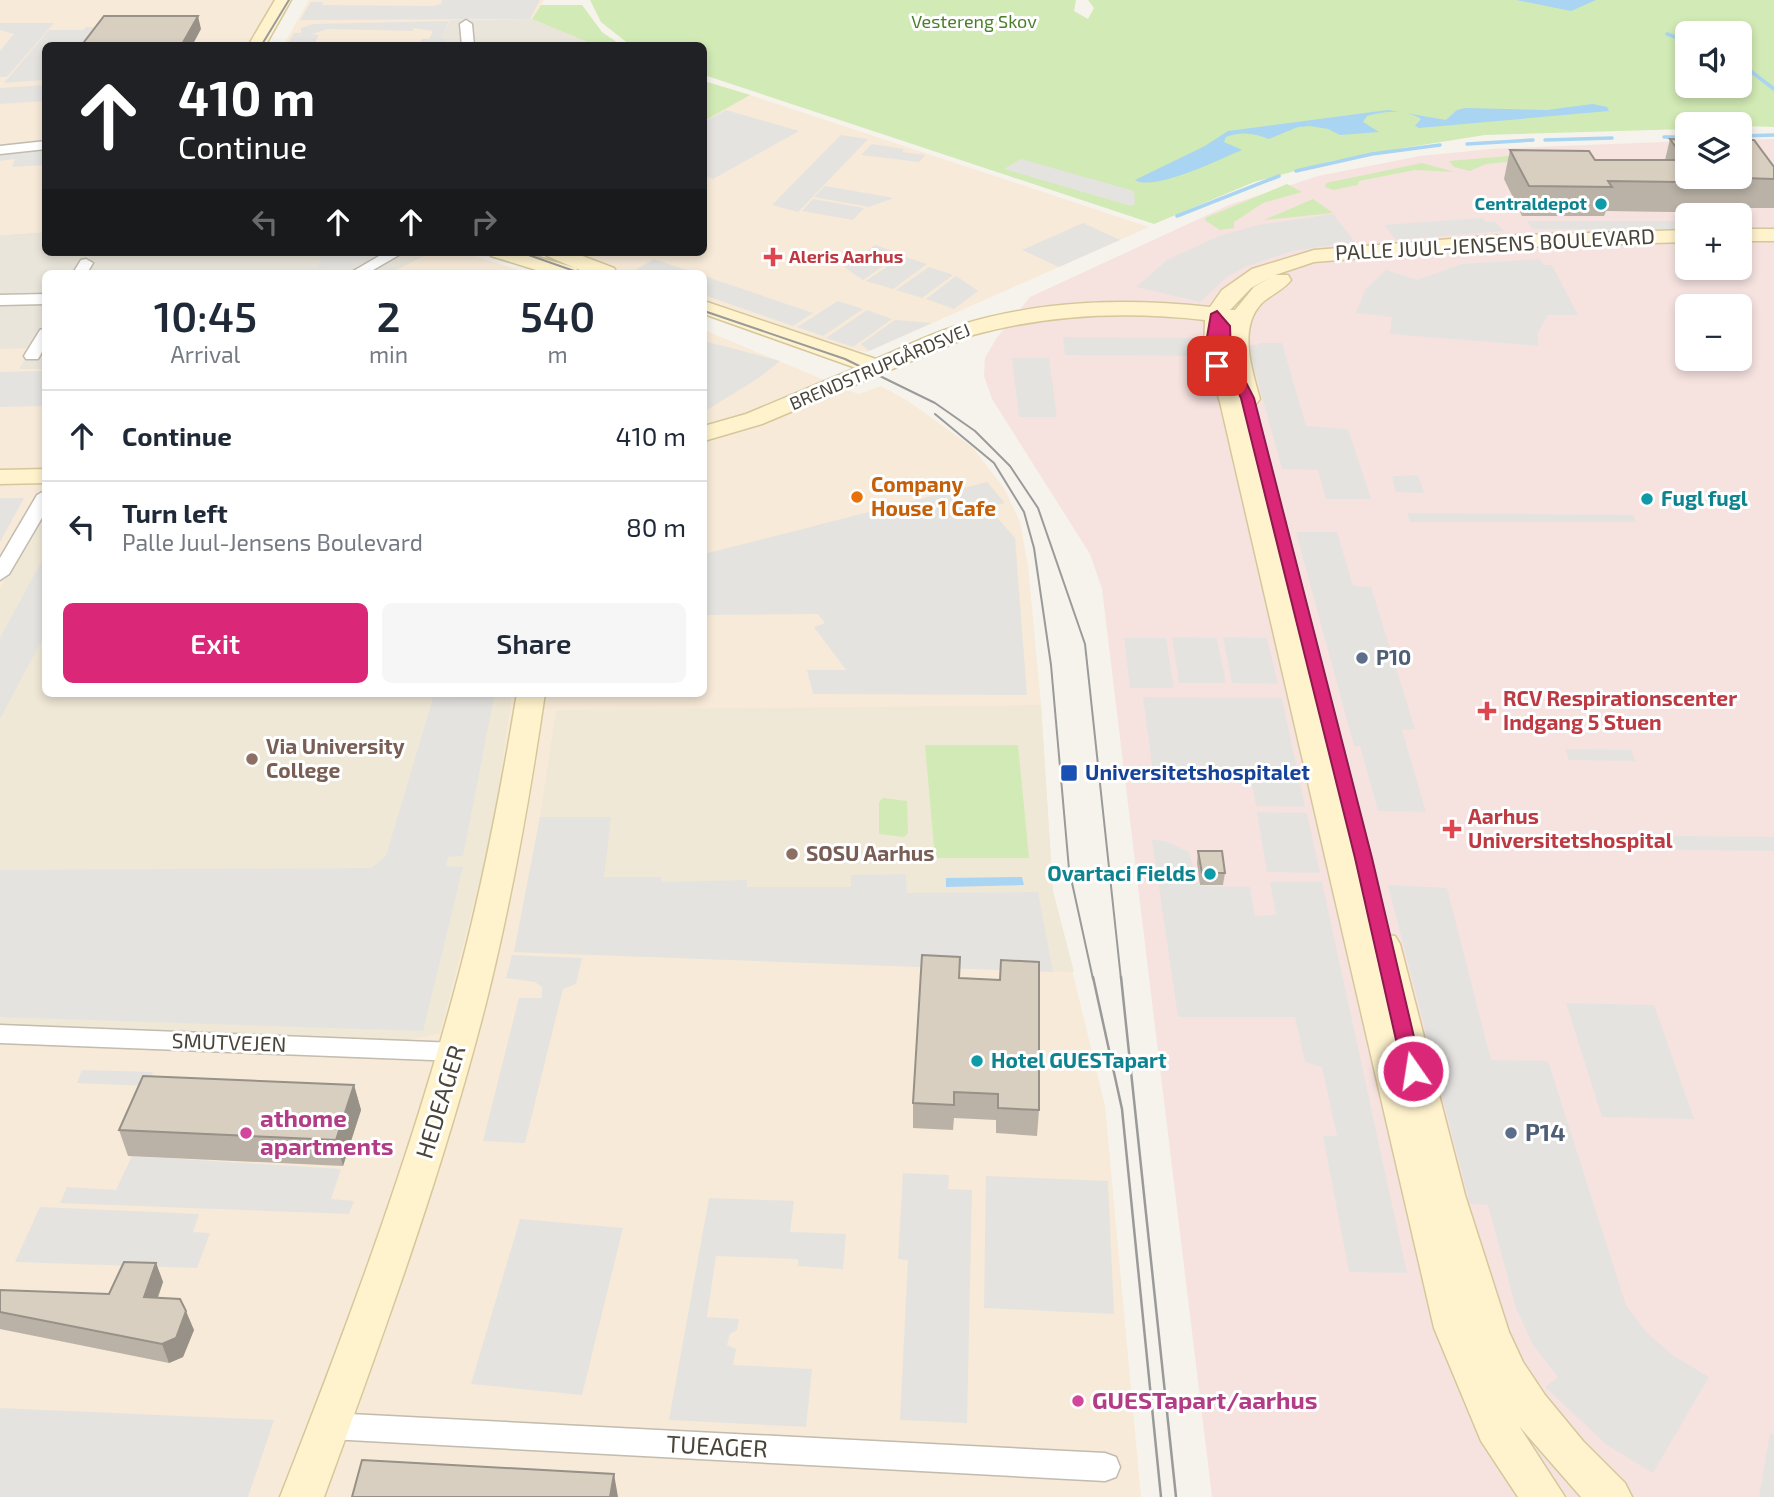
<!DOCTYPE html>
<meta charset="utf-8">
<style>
:root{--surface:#fff;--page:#f6f6f7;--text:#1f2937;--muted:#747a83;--line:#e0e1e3;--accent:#db2777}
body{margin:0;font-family:"Exo 2",sans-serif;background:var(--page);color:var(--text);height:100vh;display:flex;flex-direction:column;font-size:26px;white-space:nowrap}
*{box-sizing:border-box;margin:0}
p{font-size:23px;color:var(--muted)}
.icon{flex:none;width:38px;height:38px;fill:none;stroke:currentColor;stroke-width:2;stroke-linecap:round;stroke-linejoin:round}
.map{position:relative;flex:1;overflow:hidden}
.sheet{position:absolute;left:42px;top:270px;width:665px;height:427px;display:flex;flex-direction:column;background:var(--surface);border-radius:10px;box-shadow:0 4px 10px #0003}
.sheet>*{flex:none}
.top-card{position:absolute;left:42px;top:42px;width:665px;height:214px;border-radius:10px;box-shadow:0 4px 10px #0003;background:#202124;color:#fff;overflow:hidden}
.controls{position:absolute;left:1675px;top:21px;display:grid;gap:14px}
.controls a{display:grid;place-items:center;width:77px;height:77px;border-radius:10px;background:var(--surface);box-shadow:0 4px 10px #0003;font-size:35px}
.pin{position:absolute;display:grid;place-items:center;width:60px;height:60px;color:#fff;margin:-30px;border-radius:14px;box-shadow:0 4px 10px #0006}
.me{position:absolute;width:77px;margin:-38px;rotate:347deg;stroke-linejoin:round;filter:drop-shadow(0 0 5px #0008)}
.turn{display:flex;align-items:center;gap:24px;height:147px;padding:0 21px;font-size:32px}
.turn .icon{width:91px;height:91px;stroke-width:2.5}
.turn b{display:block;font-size:49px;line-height:60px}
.lanes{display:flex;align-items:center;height:66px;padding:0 21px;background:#0003;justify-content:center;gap:35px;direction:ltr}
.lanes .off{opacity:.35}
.eta{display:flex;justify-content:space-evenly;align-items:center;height:119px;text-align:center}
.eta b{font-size:42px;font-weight:600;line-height:49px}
.cta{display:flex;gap:14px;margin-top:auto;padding:14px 21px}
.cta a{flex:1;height:80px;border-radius:10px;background:var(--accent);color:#fff;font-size:28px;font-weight:600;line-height:80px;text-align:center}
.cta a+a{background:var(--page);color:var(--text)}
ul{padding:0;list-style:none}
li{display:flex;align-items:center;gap:21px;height:91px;padding:0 21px;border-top:2px solid var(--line)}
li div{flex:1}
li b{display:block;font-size:26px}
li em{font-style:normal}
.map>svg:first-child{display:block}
.residential{fill:#eae5da}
.commercial{fill:#f7ead8}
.education{fill:#efe8d6}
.medical{fill:#f6e3e0;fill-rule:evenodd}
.green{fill:#d2eab5;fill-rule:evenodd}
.parking{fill:#e5e3e0}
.water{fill:#a9d4f2}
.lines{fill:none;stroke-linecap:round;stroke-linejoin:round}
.stream{stroke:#a9d4f2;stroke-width:3.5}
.street-casing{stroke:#c2bbae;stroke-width:3}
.secondary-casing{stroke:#d6c79b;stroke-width:3}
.street{fill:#fff;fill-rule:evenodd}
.secondary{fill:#fff3cd;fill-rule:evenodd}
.tram-far1{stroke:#9a9a9a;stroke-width:2}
.tram{stroke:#9a9a9a;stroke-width:2.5}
.wall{fill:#bab2a6}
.shaded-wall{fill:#979187}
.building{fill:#d8cfc1;stroke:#979187;stroke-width:2}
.route{fill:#db2777;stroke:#8e194d;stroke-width:2}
.culture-dot{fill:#0f9aa8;stroke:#fff;stroke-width:2.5}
.health-dot{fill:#e0444e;stroke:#fff;stroke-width:2.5}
.food-dot{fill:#e8710a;stroke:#fff;stroke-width:2.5}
.service-dot{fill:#5c6f8a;stroke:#fff;stroke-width:2.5}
.education-dot{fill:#8d6e63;stroke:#fff;stroke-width:2.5}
.transit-dot{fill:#1a4fb4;stroke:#fff;stroke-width:2.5}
.hotel-dot{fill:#d1479c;stroke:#fff;stroke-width:2.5}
.labels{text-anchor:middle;stroke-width:6;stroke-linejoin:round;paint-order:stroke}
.far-park-label{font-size:18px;fill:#4a7f2a;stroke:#fff}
.far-culture-label{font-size:18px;font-weight:bold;fill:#0d838f;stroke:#fff;text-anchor:end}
.far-health-label{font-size:18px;font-weight:bold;fill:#be3a42;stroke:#fff;text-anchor:start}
.far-street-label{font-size:18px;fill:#4b4439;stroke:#fff}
.street-label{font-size:21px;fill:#4b4439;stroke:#fff}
.food-label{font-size:21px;font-weight:bold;fill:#c56008;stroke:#fff;text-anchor:start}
.culture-label{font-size:21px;font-weight:bold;fill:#0d838f;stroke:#fff;text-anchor:start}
.service-label{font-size:21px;font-weight:bold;fill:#4e5e75;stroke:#fff;text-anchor:start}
.health-label{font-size:21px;font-weight:bold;fill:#be3a42;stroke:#fff;text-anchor:start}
.education-label{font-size:21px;font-weight:bold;fill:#785e54;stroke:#fff;text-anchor:start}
.transit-label{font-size:21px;font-weight:bold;fill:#164399;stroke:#fff;text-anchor:start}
.near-street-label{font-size:24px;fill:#4b4439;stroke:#fff}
.near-hotel-label{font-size:24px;font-weight:bold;fill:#b23c85;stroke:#fff;text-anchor:start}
.near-service-label{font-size:24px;font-weight:bold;fill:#4e5e75;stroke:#fff;text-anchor:start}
</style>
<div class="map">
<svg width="1774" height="1497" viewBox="0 0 1774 1497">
<rect width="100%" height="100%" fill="#f6f3ec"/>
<g class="residential">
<path d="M532,19L592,43L621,45L445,46L448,39H440L450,20Z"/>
<path d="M45,232L46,252H433L391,273H46L45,369H19L30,349H0V235Z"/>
</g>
<g class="commercial">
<path d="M0,0H276L248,45L46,46L45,232L0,235Z"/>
<path d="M309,0H544L532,19L450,20L441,39H448L445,45L283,46Z"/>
<path d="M704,81L750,95L1149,227L867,352L842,347L704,300V273H625L572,252H704Z"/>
<path d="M433,252H460L530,273H391Z"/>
<path d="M704,330L858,394L881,386L908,401L972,447L1004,488L1020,522L1028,566L1041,705L1053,891L1105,1106L1141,1497H0V349L31,348L19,369H45L46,693H704Z"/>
</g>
<g class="education">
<path d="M45,507L46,693H512L498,793L483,867L440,1033L398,1042L0,1026V588Z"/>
<path d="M1041,705L1053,891L1074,972L514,952L540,817L556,710Z"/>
</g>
<path class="medical" d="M1774,139V1497H1212L1102,589L1090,554L992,399L984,376L985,358L996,339L1030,297L1229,205L1318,176L1420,156L1490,149L1687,141V177H1740V140ZM1687,215H1740V268H1687ZM1687,306H1740V359H1687Z"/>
<g class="green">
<path d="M590,0H1076L1074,11L1088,19L1094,8L1088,0H1774V127L1687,124V129L1485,135L1403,148L1332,161L1254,182L1154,224L704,75V46L630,45L601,22ZM1687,33H1740V86H1687Z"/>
<path d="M541,5H582L602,32L621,45H595L532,19Z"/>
<path d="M704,81L750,95L704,121Z"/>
<path d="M1532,154L1536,159L1486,164L1470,171L1454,167L1449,161Z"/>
<path d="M1422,163L1455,172L1415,170L1359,181L1358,185L1333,190L1325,187L1326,183Z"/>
<path d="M1287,184L1302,192L1263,203L1234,222V228L1220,230L1206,221L1205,218Z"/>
<path d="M1313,199L1333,213L1264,220Z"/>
<path d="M925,745H1018L1029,858H935Z"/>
<path d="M883,798L907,801L908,833L904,837L879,834V802Z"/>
</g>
<g class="parking">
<path d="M442,0H540L530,19L300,20L311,2H323L322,5L433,6L441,4Z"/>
<path d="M449,21L441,39H448L445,45H393H418L422,39H429L433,31L414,28L412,31L328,29L312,34L319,35L314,45H287L294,33H301V28L313,24Z"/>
<path d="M0,23H54L7,77H0V51L14,34L0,30Z"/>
<path d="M86,27H109L95,45L46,46L45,80L4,83L49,30H83Z"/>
<path d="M45,85V101L0,104V88Z"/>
<path d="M726,110L799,131L713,179L704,176V122Z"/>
<path d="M841,135L868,139L798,212L772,205Z"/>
<path d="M872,144L904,149L902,152L925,155L919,162L861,155Z"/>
<path d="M45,148V165L12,167L15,159L0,161V153Z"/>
<path d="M1021,159L1134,191L1135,204L1131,206L1004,169Z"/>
<path d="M825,186L894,198L869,207L814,197Z"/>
<path d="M813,199L864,208L853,220L802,211Z"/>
<path d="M1333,214L1355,242L1292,251L1247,266L1227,277L1200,302L1136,287L1167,260L1219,236L1258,225Z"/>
<path d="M1482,218L1486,222H1495L1504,231L1396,240L1384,225Z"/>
<path d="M1527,221H1687V229H1533Z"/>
<path d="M1083,223L1120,240L1059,267L1022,250Z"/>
<path d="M875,245L901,254L863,280L844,267Z"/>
<path d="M323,252H378L373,262L356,263L354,267L317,268Z"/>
<path d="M902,256L927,264L893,289L866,281Z"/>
<path d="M654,259L695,273L634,271Z"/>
<path d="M1540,259L1544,265H1552L1578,315H1548L1537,334L1539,346L1390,334L1392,317L1356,313L1365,290L1386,270L1417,280L1462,264Z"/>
<path d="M929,267L953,275L922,298L896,290Z"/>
<path d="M704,276L813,313L793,326L704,295Z"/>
<path d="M956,276L978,291L954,309L926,299Z"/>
<path d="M838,301L863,309L823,336L797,327Z"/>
<path d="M867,310L892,319L853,347L826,338Z"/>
<path d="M895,320L932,323L869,351L861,344Z"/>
<path d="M1063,337L1193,338L1197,356L1065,355Z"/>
<path d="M704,341L780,361L760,377L707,410L704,409Z"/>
<path d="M1258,343H1282L1306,426L1348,429L1371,499H1326L1318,470L1282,469L1248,345H1258Z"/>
<path d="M1012,358H1049L1057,417H1019Z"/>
<path d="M45,371V406L0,407V372Z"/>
<path d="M1418,475L1424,493L1396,492L1392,476Z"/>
<path d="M987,482L1005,503L988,507L1015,538L1027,695L813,694L807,670H846L814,627L825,623L818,614L704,615V554Z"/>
<path d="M0,498H24L0,542Z"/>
<path d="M1407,513L1633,515L1636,522H1410Z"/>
<path d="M1296,532H1337L1353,586L1371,587L1415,729L1402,730L1426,812L1378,811L1360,746H1354Z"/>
<path d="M45,555V634L0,719V638Z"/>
<path d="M1172,637L1217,638L1226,683H1179Z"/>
<path d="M1223,637L1267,638L1278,684L1232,683Z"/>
<path d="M1124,638H1166L1174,688H1130Z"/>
<path d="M494,697L463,856L448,857L446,866L463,867L423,1031L0,1017V870L371,868L386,856L433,698Z"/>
<path d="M1143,697L1282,698L1305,807L1256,806L1250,774L1153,773Z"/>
<path d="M1565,749L1631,750L1635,761L1569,760Z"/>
<path d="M1257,812L1307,813L1320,873L1267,872Z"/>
<path d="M540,817H611L604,877H661V882L747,880V887H851V875L906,874L907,893L1038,892L1053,972L514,952Z"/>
<path d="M1518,834L1774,837V851L1522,848Z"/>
<path d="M1152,840L1165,841L1189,852L1199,886L1250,887L1255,916L1276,915L1270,882H1322L1407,1273L1349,1272L1323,1136H1337L1322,1067L1305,1062L1295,1017H1178Z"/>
<path d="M1388,885L1447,888L1491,1060L1548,1061L1626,1305L1646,1332L1674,1356L1709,1377L1653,1473L1607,1445L1545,1387L1558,1377L1533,1345L1516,1308L1488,1205L1470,1204Z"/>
<path d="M512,955L582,958L576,984L563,989L525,1143L483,1141L519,998H542V987L535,982L506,978Z"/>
<path d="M1566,1003L1654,1005L1694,1119L1602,1117Z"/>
<path d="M82,1070L153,1072L147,1086L77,1083Z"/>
<path d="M132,1156L341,1169L331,1199L354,1201L349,1214L60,1203L67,1187L116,1190Z"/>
<path d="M903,1173L949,1175L948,1189L972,1190L967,1423L900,1420L908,1260L898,1259Z"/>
<path d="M986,1176L1108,1181L1114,1314L984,1308Z"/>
<path d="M709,1198L794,1201L790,1232L846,1234L843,1269L798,1266V1259L716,1256L707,1317L739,1319L737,1330L730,1334L727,1345L736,1349L733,1365L812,1369L806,1427L669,1420Z"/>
<path d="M40,1207L199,1214L193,1232L210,1233L197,1268L15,1262Z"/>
<path d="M520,1219L623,1228L582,1395L471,1384Z"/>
<path d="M0,1408L274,1420L248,1497H0Z"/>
<path d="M1770,1433L1774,1435V1497H1759Z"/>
</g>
<g class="water">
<path d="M1516,0H1596L1571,11Z"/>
<path d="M1593,104L1607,107L1609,111L1419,128L1415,126L1421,119C1404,109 1385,111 1367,116L1363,122L1379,132L1340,135L1328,129L1310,126L1298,127L1269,139C1254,133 1241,131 1226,137L1224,142L1242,150C1220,159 1154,192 1135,180L1205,146L1228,131L1388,110L1446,120L1457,110L1465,108L1547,110Z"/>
<path d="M1022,877L1024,885L946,887V878Z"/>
</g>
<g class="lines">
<g class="stream">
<path d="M1667,34L1687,41"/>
<path d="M1740,63L1774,89"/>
<path d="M1740,136L1774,135"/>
<path d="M1664,137H1687"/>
<path d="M1545,140L1612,138"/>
<path d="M1467,144L1533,140"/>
<path d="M1296,171L1372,154L1440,145"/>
<path d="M1177,216L1279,176"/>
</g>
<defs>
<g id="street">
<path d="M466,20L472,24L474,46H462L460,24Z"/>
<path d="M46,141V149L0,154V146Z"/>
<path d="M386,252H404L368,273H350Z"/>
<path d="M86,259L93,263L87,273H73L81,260Z"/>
<path d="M46,294V304L0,305V295Z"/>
<path d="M46,328C46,341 45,348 38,359H26L24,356L40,330Z"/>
<path d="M46,490V511L9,574L0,580V558L37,495Z"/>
<path d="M0,1025L457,1043L466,1045L469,1052L466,1059L457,1061L0,1043Z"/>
<path d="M330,1413L1105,1453L1116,1457L1120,1467L1116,1477L1105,1481L330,1439L320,1435L315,1426L320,1417Z"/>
</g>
<g id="secondary">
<path d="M275,0H291L265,46H248Z"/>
<rect x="1740" y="229" width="34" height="12"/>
<path d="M1687,230V242L1489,248L1314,262L1275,275H1288L1291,280C1284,290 1270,295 1261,304C1238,329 1252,370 1260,399L1256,404L1244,405L1377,934L1395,936L1400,944L1465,1195L1509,1332L1523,1362L1545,1395L1583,1441L1625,1483L1632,1497H1581L1519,1426L1565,1497H1518L1481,1441L1434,1328L1220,402L1204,352L1205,320C1126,311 1050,314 973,335L762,424L704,441V426L746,414L856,368L704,314V301L876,359C903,348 931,333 960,325C1042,300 1125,298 1210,307L1222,290L1252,269L1314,250L1489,236ZM1271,277L1254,287L1235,310H1230L1251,288ZM1226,322L1229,323L1227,356Z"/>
<path d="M488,252H520L576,268L579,273H546L491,256Z"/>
<path d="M544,252H572L614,268L617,273H587L547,256Z"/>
<path d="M46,469V483L0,484V470Z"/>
<path d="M517,693H545C530,796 512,898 487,999C444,1169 384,1333 324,1497H280C344,1334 406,1169 452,1000C480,899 500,796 517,693Z"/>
</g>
</defs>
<use href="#street" class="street-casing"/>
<use href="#secondary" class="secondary-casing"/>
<use href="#street" class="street"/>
<use href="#secondary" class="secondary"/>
<g class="tram-far1">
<path d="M261,46L289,0"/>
<path d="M520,252L580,273"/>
<path d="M704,311L845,359L935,403L975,431L1010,466L1038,508L1085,644L1121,979"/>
<path d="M935,414L994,463L1024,512L1034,548L1051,665L1069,869L1093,979"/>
</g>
<g class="tram">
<path d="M1093,977L1122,1109L1161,1497"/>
<path d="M1121,977L1176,1497"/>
</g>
</g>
<g class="wall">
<path d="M1670,139L1774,167V208H1740L1738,213L1606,211L1604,216H1522L1504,179L1510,150L1595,160H1665Z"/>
<path d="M1198,851L1225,873L1223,885H1200L1197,863Z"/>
<path d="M960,978L1039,1110L1037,1136L996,1133V1120L954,1118L953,1130L913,1128V1103Z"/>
<path d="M354,1085L361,1110L343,1166L128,1156L119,1130Z"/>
<path d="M156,1263L163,1282L158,1298L194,1330L183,1357L169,1363L0,1329V1290L109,1294Z"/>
</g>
<g class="shaded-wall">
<path d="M198,16L201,29L192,46H181Z"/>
<path d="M354,1085L361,1110L343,1166L336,1140Z"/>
<path d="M156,1263L163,1282L151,1315L144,1297Z"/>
<path d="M186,1311L194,1330L183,1357L169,1363L162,1344Z"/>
<path d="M614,1474L618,1497H610Z"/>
</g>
<g class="building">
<path d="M104,16H198L181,46H81Z"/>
<path d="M1670,139L1687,140V177H1740V140H1754L1774,167V179L1744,178L1747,183L1608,181L1612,187L1529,186L1510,150L1589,151L1595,160H1685Z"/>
<path d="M1198,851H1222L1225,873H1202Z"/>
<path d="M922,955L960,957L959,978L1000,980L1001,960L1039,962V1110L998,1108V1094L954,1092V1105L913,1103Z"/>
<path d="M143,1076L354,1085L336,1140L119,1130Z"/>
<path d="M124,1262L156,1263L144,1297L180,1299L186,1311L176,1338L162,1344L0,1312V1290L109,1294Z"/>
<path d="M362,1460L614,1474L610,1497H352Z"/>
</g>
<path class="route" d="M1217,311L1230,326L1231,353L1254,398L1372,858L1422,1071L1413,1078L1403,1071L1355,858L1241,398L1223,362L1222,368L1211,366L1207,337L1211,314Z"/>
<g class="culture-dot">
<circle cx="1601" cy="204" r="7"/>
<circle cx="1647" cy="499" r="7"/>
<circle cx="1210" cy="874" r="7"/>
<circle cx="977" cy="1061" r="7"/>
</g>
<g class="health-dot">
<path d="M769.5 246.5h7v7h7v7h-7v7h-7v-7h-7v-7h7z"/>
<path d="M1483.5 700.5h7v7h7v7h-7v7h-7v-7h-7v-7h7z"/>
<path d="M1448.5 818.5h7v7h7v7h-7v7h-7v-7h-7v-7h7z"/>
</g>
<circle class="food-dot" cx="857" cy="497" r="7"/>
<g class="service-dot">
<circle cx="1362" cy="658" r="7"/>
<circle cx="1511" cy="1133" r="7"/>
</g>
<g class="education-dot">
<circle cx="252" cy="759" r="7"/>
<circle cx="792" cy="854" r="7"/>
</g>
<rect class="transit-dot" x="1060" y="764" width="18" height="18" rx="3.5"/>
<g class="hotel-dot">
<circle cx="246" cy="1133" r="7"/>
<circle cx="1078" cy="1401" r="7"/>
</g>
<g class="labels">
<g class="far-park-label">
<text x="974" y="28">Vestereng Skov</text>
</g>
<g class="far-culture-label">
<text x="1587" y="210">Centraldepot</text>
</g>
<g class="far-health-label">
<text x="789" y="263">Aleris Aarhus</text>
</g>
<g class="far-street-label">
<text transform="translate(880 367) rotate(-23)" y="6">BRENDSTRUPGÅRDSVEJ</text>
</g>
<g class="street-label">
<text transform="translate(1495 245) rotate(-3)" y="7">PALLE JUUL-JENSENS BOULEVARD</text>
<text transform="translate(229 1043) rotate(2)" y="7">SMUTVEJEN</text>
</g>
<g class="food-label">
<text x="871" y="492">Company<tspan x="871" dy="24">House 1 Cafe</tspan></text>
</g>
<g class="culture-label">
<text x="1661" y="506">Fugl fugl</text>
<text x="1196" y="881" text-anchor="end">Ovartaci Fields</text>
<text x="991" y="1068">Hotel GUESTapart</text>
</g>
<g class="service-label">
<text x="1376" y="665">P10</text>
</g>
<g class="health-label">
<text x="1503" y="706">RCV Respirationscenter<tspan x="1503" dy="24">Indgang 5 Stuen</tspan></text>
<text x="1468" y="824">Aarhus<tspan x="1468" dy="24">Universitetshospital</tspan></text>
</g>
<g class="education-label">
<text x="266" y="754">Via University<tspan x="266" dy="24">College</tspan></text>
<text x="806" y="861">SOSU Aarhus</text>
</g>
<g class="transit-label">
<text x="1085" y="780">Universitetshospitalet</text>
</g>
<g class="near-street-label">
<text transform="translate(441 1102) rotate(-73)" y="8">HEDEAGER</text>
<text transform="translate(717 1447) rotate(3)" y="8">TUEAGER</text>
</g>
<g class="near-hotel-label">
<text x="260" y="1127">athome<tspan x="260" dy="28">apartments</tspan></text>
<text x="1092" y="1409">GUESTapart/aarhus</text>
</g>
<g class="near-service-label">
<text x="1525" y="1141">P14</text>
</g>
</g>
</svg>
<div class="controls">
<a><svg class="icon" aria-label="sound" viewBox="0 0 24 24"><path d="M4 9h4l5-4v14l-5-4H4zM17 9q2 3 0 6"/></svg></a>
<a><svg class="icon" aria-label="layers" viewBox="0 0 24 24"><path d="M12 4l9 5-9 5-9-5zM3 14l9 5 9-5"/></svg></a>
<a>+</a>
<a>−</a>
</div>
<div class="pin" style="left:1217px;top:366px;background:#d93025"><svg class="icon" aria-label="arrive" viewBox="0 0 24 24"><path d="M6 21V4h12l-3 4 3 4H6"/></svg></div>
<svg class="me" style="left:1413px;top:1071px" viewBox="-20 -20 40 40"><circle r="17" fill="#db2777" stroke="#fff" stroke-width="3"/><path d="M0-11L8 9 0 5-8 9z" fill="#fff"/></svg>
<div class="top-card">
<div class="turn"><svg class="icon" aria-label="ahead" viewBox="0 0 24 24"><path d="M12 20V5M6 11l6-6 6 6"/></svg><div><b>410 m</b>Continue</div></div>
<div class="lanes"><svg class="icon off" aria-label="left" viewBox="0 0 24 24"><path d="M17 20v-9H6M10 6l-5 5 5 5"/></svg><svg class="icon" aria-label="ahead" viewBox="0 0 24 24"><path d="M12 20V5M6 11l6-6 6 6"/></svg><svg class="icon" aria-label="ahead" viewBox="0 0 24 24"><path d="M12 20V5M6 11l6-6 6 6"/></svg><svg class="icon off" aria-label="right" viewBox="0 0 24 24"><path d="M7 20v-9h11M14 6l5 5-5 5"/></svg></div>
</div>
<section class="sheet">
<div class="eta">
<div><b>10:45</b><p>Arrival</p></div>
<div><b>2</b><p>min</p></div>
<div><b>540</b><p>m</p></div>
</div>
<ul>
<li><svg class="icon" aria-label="ahead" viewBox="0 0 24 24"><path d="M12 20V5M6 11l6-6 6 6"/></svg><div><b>Continue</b></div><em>410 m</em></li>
<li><svg class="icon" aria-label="left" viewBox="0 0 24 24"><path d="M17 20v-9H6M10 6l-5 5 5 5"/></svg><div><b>Turn left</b><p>Palle Juul-Jensens Boulevard</p></div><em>80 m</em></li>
</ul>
<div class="cta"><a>Exit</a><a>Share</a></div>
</section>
</div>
